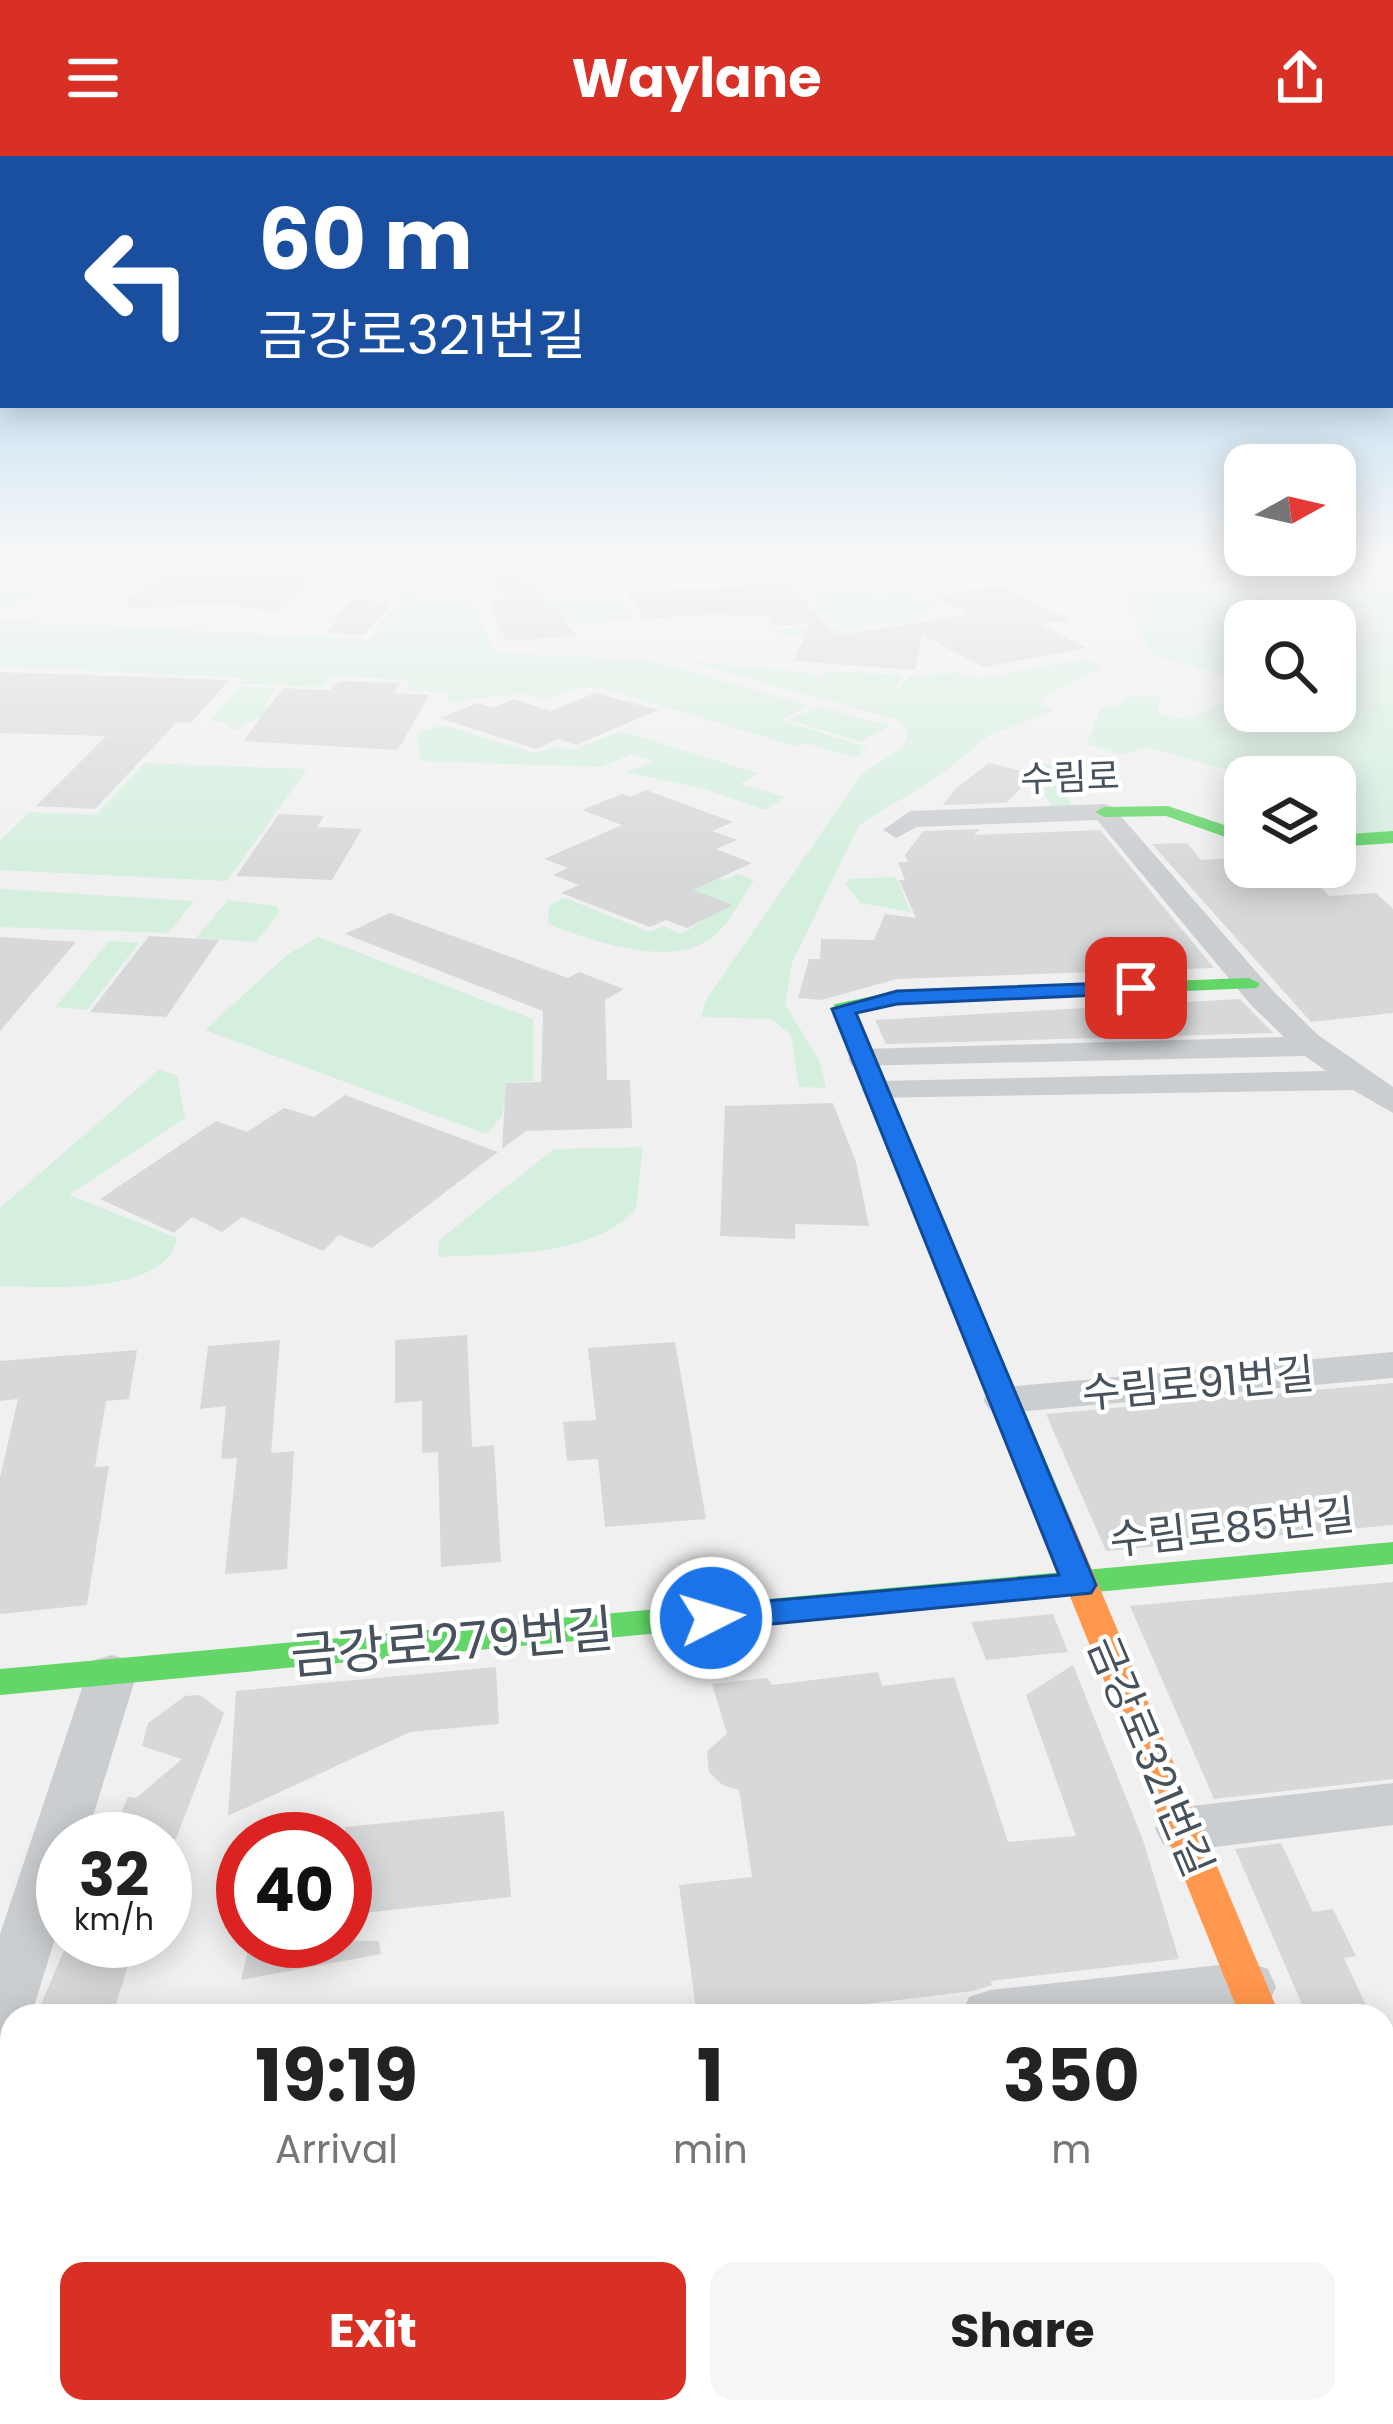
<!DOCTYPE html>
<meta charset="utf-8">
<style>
:root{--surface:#fff;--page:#f6f6f6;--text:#222;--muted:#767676;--accent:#d93025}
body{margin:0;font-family:Poppins,"Noto Sans KR",sans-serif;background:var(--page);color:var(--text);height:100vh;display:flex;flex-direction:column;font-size:45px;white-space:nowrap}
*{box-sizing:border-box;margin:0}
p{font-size:39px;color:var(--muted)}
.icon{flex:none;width:66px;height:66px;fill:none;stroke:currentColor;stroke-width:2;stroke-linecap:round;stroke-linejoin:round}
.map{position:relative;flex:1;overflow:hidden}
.panel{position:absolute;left:0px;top:1848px;width:1395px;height:420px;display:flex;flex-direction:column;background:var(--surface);border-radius:36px 36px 0 0;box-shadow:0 6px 30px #0003}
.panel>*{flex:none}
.guide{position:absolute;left:0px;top:0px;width:1395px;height:252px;box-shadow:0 6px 30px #0003;background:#1a4fa0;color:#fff;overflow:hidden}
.needle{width:78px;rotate:82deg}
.controls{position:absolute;left:1224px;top:288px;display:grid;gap:24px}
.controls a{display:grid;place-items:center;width:132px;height:132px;border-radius:24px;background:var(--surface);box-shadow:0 6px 30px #0003;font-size:60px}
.speed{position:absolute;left:36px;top:1656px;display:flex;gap:24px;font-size:60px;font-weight:700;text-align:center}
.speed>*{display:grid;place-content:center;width:156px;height:156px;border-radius:50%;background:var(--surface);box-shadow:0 6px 30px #0003;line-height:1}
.speed small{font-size:30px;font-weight:400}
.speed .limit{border:18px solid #d22;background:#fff;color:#111}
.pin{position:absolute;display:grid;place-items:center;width:102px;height:102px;color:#fff;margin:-51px;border-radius:24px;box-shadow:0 6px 18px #0006}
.me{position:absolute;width:132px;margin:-66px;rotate:85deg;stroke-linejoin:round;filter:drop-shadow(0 0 9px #0008)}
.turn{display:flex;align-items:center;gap:42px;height:252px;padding:0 60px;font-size:54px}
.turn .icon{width:156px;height:156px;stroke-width:2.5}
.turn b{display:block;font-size:84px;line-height:102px}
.eta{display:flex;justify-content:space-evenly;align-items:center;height:204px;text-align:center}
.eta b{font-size:72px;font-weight:700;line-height:84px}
.cta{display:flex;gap:24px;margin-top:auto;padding:24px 60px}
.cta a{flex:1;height:138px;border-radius:24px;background:var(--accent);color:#fff;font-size:48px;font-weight:700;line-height:138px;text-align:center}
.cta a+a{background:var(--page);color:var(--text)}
header{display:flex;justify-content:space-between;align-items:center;height:156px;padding:0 60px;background:var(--accent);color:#fff;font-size:54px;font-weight:700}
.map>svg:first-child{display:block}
.green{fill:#d4efde;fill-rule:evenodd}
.building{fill:#d7d8d9}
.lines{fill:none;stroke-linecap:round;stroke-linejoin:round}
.street{fill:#cbced1;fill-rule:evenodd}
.fast{fill:#63d668;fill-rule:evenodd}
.slow{fill:#ff974d;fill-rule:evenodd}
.route{fill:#1a73e8;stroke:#114b97;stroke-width:3}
.labels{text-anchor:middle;stroke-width:9;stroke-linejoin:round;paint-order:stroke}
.far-street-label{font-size:36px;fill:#47525c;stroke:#fff}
.street-label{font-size:42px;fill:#47525c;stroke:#fff}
.near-street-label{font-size:51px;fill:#47525c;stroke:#fff}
</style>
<header><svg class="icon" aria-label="menu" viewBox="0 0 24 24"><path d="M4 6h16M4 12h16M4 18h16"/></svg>Waylane<svg class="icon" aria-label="share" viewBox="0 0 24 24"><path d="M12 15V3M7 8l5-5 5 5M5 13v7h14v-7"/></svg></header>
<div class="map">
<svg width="1393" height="2268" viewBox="0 0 1393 2268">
<rect width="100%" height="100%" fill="#f0f0f0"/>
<g class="green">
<path d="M32,401H322L341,410L334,416L167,409L149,424L64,423L32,445L0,455V428Z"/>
<path d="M344,401H452L471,429L462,439Z"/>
<path d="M554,401H1393V676L1335,680V621H1253L1146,591L1121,599L1087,588L1100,554L1123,547L1130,539L1160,541L1158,558C1192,567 1209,557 1236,537L1220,518L1152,499L1123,441L1053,410L881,430L806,415L572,434ZM1245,465H1335V555H1245Z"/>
<path d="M361,419L448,445H469L476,451L491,490L501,497L646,504L809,549L781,564L867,591L857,602L806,587L798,591L600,531H578L545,544L520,537L449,547L448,537L406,534L410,524L331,520L321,531L241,528L243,522L0,510V464L368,483L400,444L349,433Z"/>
<path d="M816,424L880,437L913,433L941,449L928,453L916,469L891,465L857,470L872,479H780L778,473L845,470L830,466L794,426Z"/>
<path d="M619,436L637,463L551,468L537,441Z"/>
<path d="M1088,502L1104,511L1038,544L1053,555L988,580L941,619L859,669L792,807L785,848L820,906L826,932L799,931L791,879L771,863L701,861L706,844L862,618L902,591L908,576L898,564L687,505L803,516L827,524L822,521L825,515L903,519L896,529L879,528L900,531L910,520L959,516L976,523Z"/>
<path d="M240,530L276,532L264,550L329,554L322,564L257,562L234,575L224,567L210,564Z"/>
<path d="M818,550L889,570L861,586L789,564Z"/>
<path d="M444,569L535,597L554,591L576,593L620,575L758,617L740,628L785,641L765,654L705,633L626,616L653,605L632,598L601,611L420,605L417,576Z"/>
<path d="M1100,598L1115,603L1087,619L1095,630L1068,640L1072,652L1052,653L1033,612L1041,608L1071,611L1079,602L1096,604Z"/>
<path d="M144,607L307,613L227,725L0,714V685L29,656L96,659Z"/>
<path d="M655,698L725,724L738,718L754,724C741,742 727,774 707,785C663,811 590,784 548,768L549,750L565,742L650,776L663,770L682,778L726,749L634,708Z"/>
<path d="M896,721L911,756L861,747L845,728L851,723Z"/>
<path d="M0,733L194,745L168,777L0,771Z"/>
<path d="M228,744L277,750L279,757L256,786L196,782Z"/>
<path d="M318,781L533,863V925L511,926L501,962L486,978L205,874L287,799Z"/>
<path d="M109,785L139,787L87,854L56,851Z"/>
<path d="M159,914L177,919L185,962L69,1039L177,1082C166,1140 47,1131 0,1130V1052Z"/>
<path d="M643,991L636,1053C590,1103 500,1097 438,1101L439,1084L554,993Z"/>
</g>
<g class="building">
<path d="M472,401H509L577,480L506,485L488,445L507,444Z"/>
<path d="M164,414L316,419L280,456L226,449L126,452L131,448L124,447Z"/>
<path d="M789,427L837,480L968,458L934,440L1002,429L1070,464L1039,468L1088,492L983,511L922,479L916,514L794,505L809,468L774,470L768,461L716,458L644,463L627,437Z"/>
<path d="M350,444L392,446L364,479L326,477Z"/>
<path d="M0,516L229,524L191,567L177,566L95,653L36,650L106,580L0,577Z"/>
<path d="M339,525L401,527L394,537L429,539L398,594L243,585L283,532L330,534Z"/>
<path d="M595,537L658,554L576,589L559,583L536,593L439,562L478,547L493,552L514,543L551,555Z"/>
<path d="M989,607L1035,618L1006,647L943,649L956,632Z"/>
<path d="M646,634L733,666L712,675L737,684L716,693L752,707L693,734L733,749L687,772L666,764L650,771L561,737L579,729L553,719L568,712L544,703L622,669L582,654L622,638L630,641Z"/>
<path d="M279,658L324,660L317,671L362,673L332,724L236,720Z"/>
<path d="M980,673L974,679L1100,674L1214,812L897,823L821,844L798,842L809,803H820L821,783L874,784L885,758L916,762L899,724H905L898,706H908L905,699L923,675Z"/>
<path d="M1187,687L1201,704L1245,701V711H1265L1278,724L1313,722L1329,740L1376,737L1393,753V857L1311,866L1152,688Z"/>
<path d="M390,757L568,822L579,816L624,833L605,844L607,924H630L632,972L526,975L502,993L506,927L541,926L543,855L345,778Z"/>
<path d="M149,780L219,784L166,861L90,856Z"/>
<path d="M0,781L76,786L0,875Z"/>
<path d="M1240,843L1273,877L886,888L875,864Z"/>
<path d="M345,939L498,996L372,1092L339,1079L323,1095L242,1061L222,1076L192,1061L174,1077L100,1043L216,965L247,976L284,952L314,961Z"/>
<path d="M833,947L856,1006L869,1070L795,1068V1083L720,1080L725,950Z"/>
<path d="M467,1179L472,1291L494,1289L501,1406L441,1411L438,1296L422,1297V1245L395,1247V1184Z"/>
<path d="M280,1184L271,1297L294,1295L287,1413L225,1418L237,1302L221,1303L226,1250L200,1253L208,1190Z"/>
<path d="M675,1186L706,1363L605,1371L598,1303L567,1305L563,1266L596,1264L588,1192Z"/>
<path d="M137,1194L129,1243L106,1245L95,1311L109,1310L87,1449L0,1458V1322L18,1243L0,1245V1205Z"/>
<path d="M1393,1227V1369L1106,1395L1046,1258Z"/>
<path d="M1393,1426V1623L1214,1643L1130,1450Z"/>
<path d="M1053,1458L1068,1496L986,1504L971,1466Z"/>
<path d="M1073,1509L1143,1684L1179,1803L991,1825L992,1829L973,1835L782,1858L697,1860L679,1729L752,1721L739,1634L722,1629L709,1616L707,1595L727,1578L712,1528L767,1522L772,1529L878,1516L882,1530L954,1521L1008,1686L1076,1680L1026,1539Z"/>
<path d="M496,1511L499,1568L410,1576L228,1660L236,1535Z"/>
<path d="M200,1539L224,1557L176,1683H110L128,1641L136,1642L182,1603L142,1590L148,1567L185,1540Z"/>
<path d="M504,1655L511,1741L345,1759V1671Z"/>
<path d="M1281,1687L1313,1756L1333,1753L1356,1800L1344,1802L1371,1860H1307L1235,1693Z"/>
<path d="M68,1785H136L112,1860H36Z"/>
<path d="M250,1785H379L381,1798L241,1824Z"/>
</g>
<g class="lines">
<g class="street">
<path d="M1104,648L1113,651L1273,835L1318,879L1393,931V957L1353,934L867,942L862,935L867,928L879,925L1326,915L1305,900L852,910L848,903L864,893L1284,881L1251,849L1097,664L917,671L896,682L883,674L910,655Z"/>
<path d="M1393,1196V1222L1004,1257L989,1253L983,1244L989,1235L1004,1231Z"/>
<path d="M112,1499L130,1504L137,1517L86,1683H63V1757L31,1860H12V1888L0,1892V1778L87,1517L94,1504Z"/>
<path d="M1393,1627V1669L1182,1695L1163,1688L1155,1673L1163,1658L1182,1651Z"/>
<path d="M1247,1806L1268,1813L1276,1831L1268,1849L1247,1856L961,1860L969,1841L990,1834Z"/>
<path d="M12,1942V2000L0,2001V1943Z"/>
<path d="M1393,1946V2004L1383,2005V1947Z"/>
<path d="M1383,2113L1393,2117V2203L1383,2199Z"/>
</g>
<g class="fast">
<path d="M1168,650L1245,676V688L1166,660L1104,661L1095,656L1104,651Z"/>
<path d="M1393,675V687L1335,691V679Z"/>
<path d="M1249,822L1260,828L1256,832L897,847L855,857L1069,1359L1064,1367H1042L832,853L835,848L897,835Z"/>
<path d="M1393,1386V1408L0,1539V1513Z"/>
</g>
<path class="slow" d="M1053,1348L1064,1351L1069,1359L1280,1860H1240L1037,1359L1042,1351Z"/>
</g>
<linearGradient id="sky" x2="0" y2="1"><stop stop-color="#8fc5ea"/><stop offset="0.56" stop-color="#f8f8f8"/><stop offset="1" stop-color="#f8f8f8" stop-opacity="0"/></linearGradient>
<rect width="1393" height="719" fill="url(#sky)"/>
<path class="route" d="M1136,826L1143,828V837L897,848L856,857L1096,1429L1091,1437L711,1474L699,1471L694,1462L699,1454L711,1450L1059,1419L832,853L897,835Z"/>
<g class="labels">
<g class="far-street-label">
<text transform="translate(1070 621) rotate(-2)" y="13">수림로</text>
</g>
<g class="street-label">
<text transform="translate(1198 1227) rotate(-5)" y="15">수림로91번길</text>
<text transform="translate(1232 1371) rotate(-6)" y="15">수림로85번길</text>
<text transform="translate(1151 1600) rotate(67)" y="15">금강로321번길</text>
</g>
<g class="near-street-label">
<text transform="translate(452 1486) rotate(-5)" y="18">금강로279번길</text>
</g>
</g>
</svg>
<div class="controls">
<a><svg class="needle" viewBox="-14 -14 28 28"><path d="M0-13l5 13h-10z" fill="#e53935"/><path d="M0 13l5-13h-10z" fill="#767676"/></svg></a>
<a><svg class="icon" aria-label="search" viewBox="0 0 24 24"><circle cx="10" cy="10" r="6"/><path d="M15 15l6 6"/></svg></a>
<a><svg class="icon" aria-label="layers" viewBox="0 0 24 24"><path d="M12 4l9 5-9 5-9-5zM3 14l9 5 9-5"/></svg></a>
</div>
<div class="speed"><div>32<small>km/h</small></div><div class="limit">40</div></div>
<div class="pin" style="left:1136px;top:832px;background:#d93025"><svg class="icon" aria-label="arrive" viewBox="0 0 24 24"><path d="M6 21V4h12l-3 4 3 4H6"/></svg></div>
<svg class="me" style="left:711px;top:1462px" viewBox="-20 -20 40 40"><circle r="17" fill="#1a73e8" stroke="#fff" stroke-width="3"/><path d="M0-11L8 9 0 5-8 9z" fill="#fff"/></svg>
<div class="guide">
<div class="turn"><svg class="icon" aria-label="left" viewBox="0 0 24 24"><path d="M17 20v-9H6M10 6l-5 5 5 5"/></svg><div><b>60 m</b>금강로321번길</div></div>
</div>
<section class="panel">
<div class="eta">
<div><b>19:19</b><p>Arrival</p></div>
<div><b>1</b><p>min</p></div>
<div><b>350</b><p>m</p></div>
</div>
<div class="cta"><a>Exit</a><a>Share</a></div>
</section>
</div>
